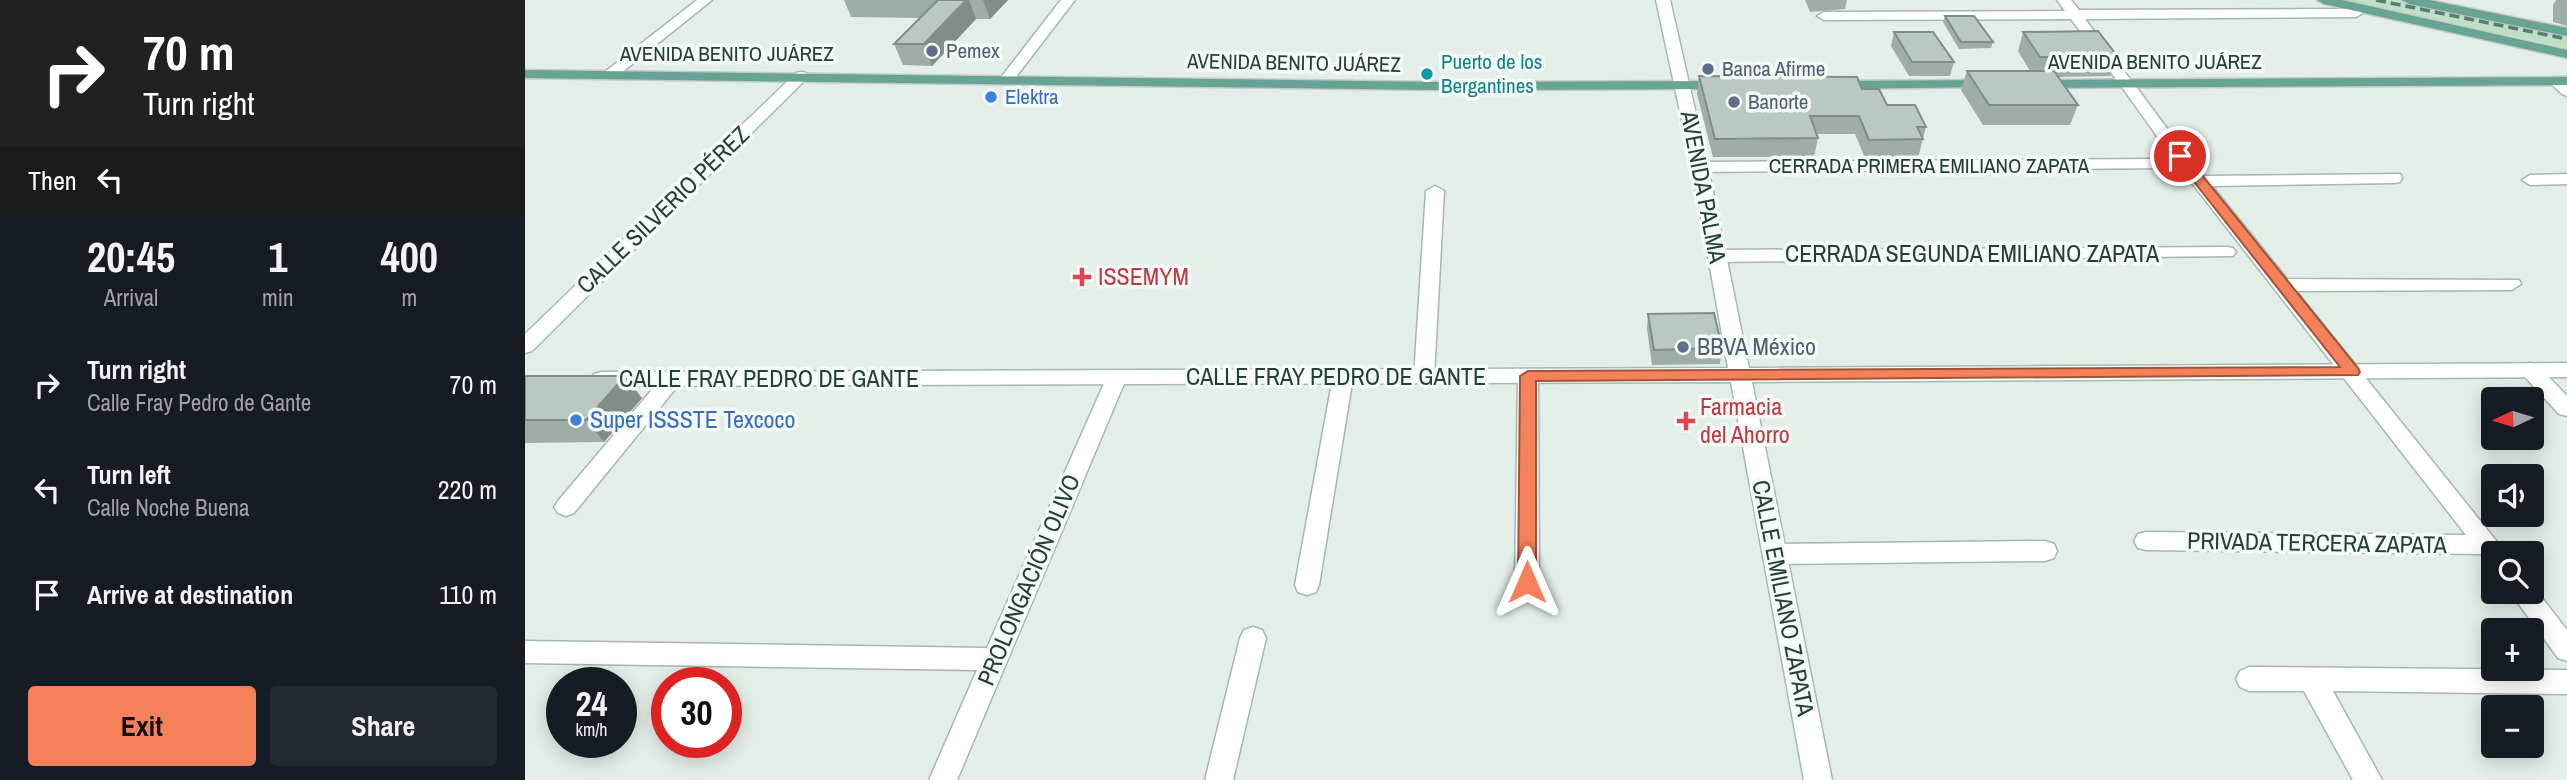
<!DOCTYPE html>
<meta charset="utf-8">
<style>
:root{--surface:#171b24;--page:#242831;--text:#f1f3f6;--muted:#9ea1a6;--accent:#f5815a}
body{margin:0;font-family:"Archivo Narrow",sans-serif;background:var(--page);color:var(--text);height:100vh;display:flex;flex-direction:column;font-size:26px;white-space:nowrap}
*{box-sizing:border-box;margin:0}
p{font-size:23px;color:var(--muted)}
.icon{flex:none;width:38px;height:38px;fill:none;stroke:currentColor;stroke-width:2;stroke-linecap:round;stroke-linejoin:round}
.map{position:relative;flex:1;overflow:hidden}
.sheet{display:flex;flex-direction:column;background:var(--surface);width:525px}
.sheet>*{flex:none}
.hud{background:#202124;color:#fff;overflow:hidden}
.needle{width:46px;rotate:266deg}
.tools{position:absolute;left:1956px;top:387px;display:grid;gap:14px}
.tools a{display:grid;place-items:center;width:63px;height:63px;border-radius:7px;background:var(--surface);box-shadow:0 4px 18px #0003;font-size:35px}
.speed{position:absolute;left:21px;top:667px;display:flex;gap:14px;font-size:35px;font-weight:700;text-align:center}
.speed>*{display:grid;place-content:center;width:91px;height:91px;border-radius:50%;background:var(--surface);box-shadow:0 4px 18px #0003;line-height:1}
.speed small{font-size:18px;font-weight:400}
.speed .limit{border:10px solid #d22;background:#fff;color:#111}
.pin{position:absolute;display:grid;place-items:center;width:60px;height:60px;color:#fff;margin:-30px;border:4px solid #fff;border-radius:50%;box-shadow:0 2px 7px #0007}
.me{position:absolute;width:77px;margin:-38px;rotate:0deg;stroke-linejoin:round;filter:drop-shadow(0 0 5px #0008)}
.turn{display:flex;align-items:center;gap:24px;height:147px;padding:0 28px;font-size:32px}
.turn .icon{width:91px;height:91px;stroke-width:2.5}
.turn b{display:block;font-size:49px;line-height:60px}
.then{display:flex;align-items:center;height:66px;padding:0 28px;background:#0003;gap:14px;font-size:26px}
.eta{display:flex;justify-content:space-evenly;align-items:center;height:119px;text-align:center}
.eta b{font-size:42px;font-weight:700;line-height:49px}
.primary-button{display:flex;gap:14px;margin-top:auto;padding:14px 28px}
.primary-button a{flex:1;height:80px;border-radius:7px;background:var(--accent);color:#111;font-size:28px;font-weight:700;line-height:80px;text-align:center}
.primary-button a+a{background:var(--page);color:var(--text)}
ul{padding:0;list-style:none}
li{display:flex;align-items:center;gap:21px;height:105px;padding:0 28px}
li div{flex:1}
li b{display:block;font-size:26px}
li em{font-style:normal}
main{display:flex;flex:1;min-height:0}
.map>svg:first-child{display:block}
.green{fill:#bcdfc6}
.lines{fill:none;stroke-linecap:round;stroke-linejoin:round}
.pedestrian-casing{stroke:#a6b6b0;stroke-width:3}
.minor-casing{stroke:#a6b6b0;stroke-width:3}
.secondary-casing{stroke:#a2bab1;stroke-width:3}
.primary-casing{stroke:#c1cac7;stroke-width:3}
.pedestrian{fill:#fff;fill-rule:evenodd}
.minor{fill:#fff;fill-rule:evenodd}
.secondary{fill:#fff;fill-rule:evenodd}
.primary{fill:#67a495;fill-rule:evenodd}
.rail{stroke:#5d7b73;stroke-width:3.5;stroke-dasharray:10 5;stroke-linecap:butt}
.wall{fill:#9fada7}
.shaded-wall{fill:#828d88}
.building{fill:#b9c9c2;stroke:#828d88;stroke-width:2}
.route{fill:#f5815a;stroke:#9f543a;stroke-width:2}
.service-dot{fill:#5c6f8a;stroke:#f5faf7;stroke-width:2.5}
.culture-dot{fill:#0f9aa8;stroke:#f5faf7;stroke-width:2.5}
.shop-dot{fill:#3f7fe0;stroke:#f5faf7;stroke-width:2.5}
.health-dot{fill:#e0444e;stroke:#f5faf7;stroke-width:2.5}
.labels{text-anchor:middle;stroke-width:7;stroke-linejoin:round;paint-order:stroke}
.far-service-label{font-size:21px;fill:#4e5e75;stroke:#f5faf7;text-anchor:start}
.far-street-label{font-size:21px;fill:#224038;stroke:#f5faf7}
.far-culture-label{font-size:21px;fill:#0d838f;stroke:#f5faf7;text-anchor:start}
.far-shop-label{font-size:21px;fill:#366cbe;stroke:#f5faf7;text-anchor:start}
.street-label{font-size:24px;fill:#224038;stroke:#f5faf7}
.health-label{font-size:24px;fill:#be3a42;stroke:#f5faf7;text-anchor:start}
.service-label{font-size:24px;fill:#4e5e75;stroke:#f5faf7;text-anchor:start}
.shop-label{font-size:24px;fill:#366cbe;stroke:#f5faf7;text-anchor:start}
</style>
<main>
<section class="sheet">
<div class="hud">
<div class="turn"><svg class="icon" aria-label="right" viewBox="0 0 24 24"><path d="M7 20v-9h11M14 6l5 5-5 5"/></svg><div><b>70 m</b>Turn right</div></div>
<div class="then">Then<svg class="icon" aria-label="left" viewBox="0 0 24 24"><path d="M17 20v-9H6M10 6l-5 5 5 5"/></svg></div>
</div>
<div class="eta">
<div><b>20:45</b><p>Arrival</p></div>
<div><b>1</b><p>min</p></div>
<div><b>400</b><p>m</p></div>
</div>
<ul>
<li><svg class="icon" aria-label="right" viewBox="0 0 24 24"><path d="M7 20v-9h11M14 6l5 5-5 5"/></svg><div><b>Turn right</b><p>Calle Fray Pedro de Gante</p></div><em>70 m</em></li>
<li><svg class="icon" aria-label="left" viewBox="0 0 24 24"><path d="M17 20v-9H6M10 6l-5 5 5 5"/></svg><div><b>Turn left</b><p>Calle Noche Buena</p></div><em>220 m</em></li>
<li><svg class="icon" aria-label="arrive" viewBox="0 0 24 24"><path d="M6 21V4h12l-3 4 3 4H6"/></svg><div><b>Arrive at destination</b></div><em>110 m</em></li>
</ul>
<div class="primary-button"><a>Exit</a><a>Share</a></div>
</section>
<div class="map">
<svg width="2042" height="780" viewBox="0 0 2042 780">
<rect width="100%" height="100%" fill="#e4eee9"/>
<path class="green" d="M1819,0H1875L2042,34V48Z"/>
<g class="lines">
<defs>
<g id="pedestrian">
<path d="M1601,79L1606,80L1661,154L1663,157L1661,160H1649L1594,83Z"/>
<path d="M1520,541L1529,544L1532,551L1529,558L1520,561L1250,564L1241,561L1238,554L1241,547L1250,544Z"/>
</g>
<g id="minor">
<path d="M172,0H187L91,77H81L79,74L81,71Z"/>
<path d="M536,0H550L487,82H477L475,79L477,76Z"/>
<path d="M1532,0H1546L1554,10L1831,9L1838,13L1831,17L1560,19L1608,83L1601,87L1596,86L1546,19L1299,20L1292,16L1299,12L1540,11Z"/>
<path d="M2030,77L2042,83V96L2037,94L2023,81Z"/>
<path d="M1655,152L1661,154L1679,176L1875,174L1877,178L1875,182L1869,183L1687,186L1762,279L1994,280L1996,284L1987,290L1771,291L1981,553H1969V562L1960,560L1956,554L1621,550L1613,548L1609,541L1613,534L1621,532L1941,535L1649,160L1647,157Z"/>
<path d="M1634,159L1642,164L1640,168L1175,172L1167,167L1175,162Z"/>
<path d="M2042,174V184L2005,185L1997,180L2005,175Z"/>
<path d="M910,186L919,191L909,377L906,382H892L889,377L901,191Z"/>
<path d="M1702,247L1708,248L1711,252L1708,256L1191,262L1182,256L1191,250Z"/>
<path d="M2005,363L2012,365L2042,396V416L2034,414L1998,375L1995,370L1998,365Z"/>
<path d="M1003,369L1010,371L1013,376L1014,582L1011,589L1002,592L993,589L990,582L993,376L996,371Z"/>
<path d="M818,370L825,372L828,377L794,585L791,592L782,595L773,592L770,585L808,377L811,372Z"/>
<path d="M148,371L155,373L158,378L155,383L49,513L41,516L33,513L29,507L33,501L141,373Z"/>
<path d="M591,372L598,374L601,379L432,780H404L452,670L0,663V641L462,648L581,379L584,374Z"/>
<path d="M2007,585L2042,630V661L2033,658L1985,592H2007Z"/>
<path d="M728,627L737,630L741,638L708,780H680L715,638L719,630Z"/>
<path d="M1724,667L2042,670V694L1808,691L1857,780H1828L1779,691H1724L1715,687L1711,679L1715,671Z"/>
</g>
<g id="secondary">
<path d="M1131,0H1145L1183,167L1224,368L2042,363V377L1227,382L1307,780H1279L1206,382L76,386L69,384L66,379L69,374L76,372L1203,368L1167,167Z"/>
<path d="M276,72L281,73L283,76L281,79L7,351L0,353V334L271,73Z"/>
</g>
<g id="primary">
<path d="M1792,0H1817L2042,50V58L1799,4Z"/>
<path d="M1877,0H1904L2042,28V36L1884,4Z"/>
<path d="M0,70L909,82L1200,81L1207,85L1200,89L909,90L0,78Z"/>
<path d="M2042,77V85L1509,88L1502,84L1509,80Z"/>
<path d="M1466,80L1471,81L1473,84L1471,87L1309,89L1302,85L1309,81Z"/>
</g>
</defs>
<use href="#pedestrian" class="pedestrian-casing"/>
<use href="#minor" class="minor-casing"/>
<use href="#secondary" class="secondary-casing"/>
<use href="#primary" class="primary-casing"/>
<use href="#pedestrian" class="pedestrian"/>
<use href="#minor" class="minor"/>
<use href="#secondary" class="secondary"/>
<use href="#primary" class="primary"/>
<path class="rail" d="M1851,0L2042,39"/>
</g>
<g class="wall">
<path d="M319,0H483L465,19H451L407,66L378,65L369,44L394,18L326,17Z"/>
<path d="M1280,0H1322L1320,9L1285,12Z"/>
<path d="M2031,0H2042V26L2028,22V5Z"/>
<path d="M1420,16L1468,42L1466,48L1434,49L1418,22Z"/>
<path d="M1369,32L1429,62L1425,76H1384L1366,46Z"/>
<path d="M1498,32L1593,57L1585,76L1533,77L1553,105L1545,125H1458L1436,90L1442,71H1505L1493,51Z"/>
<path d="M1174,76L1337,89L1362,105L1401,127L1393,158H1340L1330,134H1291L1293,138L1289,157H1188L1172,94Z"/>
<path d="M1123,314L1197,348L1195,364L1127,365L1122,329Z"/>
<path d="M0,376L117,398L79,442L0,443Z"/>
</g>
<g class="shaded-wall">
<path d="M441,0H444L451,19L407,66L399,44Z"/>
<path d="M458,0H483L465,19Z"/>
<path d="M100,376L117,398L79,442L61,420Z"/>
</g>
<g class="building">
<path d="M413,0H441L399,44H369Z"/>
<path d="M1420,16H1449L1468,42H1436Z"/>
<path d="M1573,31L1593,57H1515L1498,32Z"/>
<path d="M1369,32H1408L1429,62H1387Z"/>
<path d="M1442,71H1529L1553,105H1464Z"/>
<path d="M1174,76L1332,77L1337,89H1354L1362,105H1390L1401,127H1392L1398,139L1344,140L1334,116H1285L1293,138L1190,139Z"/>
<path d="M1189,313L1197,348L1129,350L1123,314Z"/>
<path d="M0,376H100L61,420H0Z"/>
</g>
<path class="route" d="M1655,153L1660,154L1833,368L1835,372L1833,375L1011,381V582L1009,587L1002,589L995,587L993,582L995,376L1003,371L1815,367L1651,159V154Z"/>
<g class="service-dot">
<circle cx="407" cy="51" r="7"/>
<circle cx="1183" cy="69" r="7"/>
<circle cx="1209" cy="102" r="7"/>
<circle cx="1158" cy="347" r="7"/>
</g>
<circle class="culture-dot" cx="902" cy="74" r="7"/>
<g class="shop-dot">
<circle cx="466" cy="97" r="7"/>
<circle cx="51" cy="420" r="7"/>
</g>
<g class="health-dot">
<path d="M553.5 266.5h7v7h7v7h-7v7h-7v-7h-7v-7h7z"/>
<path d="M1157.5 410.5h7v7h7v7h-7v7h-7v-7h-7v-7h7z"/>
</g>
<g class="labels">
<g class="far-service-label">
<text x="421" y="58">Pemex</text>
<text x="1197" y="76">Banca Afirme</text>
<text x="1223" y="109">Banorte</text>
</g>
<g class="far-street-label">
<text x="202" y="61">AVENIDA BENITO JUÁREZ</text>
<text x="1630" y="69">AVENIDA BENITO JUÁREZ</text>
<text transform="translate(769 63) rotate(1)" y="7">AVENIDA BENITO JUÁREZ</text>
<text x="1404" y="173">CERRADA PRIMERA EMILIANO ZAPATA</text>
</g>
<g class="far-culture-label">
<text x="916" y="69">Puerto de los<tspan x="916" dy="24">Bergantines</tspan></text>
</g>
<g class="far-shop-label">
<text x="480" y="104">Elektra</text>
</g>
<g class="street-label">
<text transform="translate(1178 187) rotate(79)" y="8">AVENIDA PALMA</text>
<text transform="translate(138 210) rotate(-44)" y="8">CALLE SILVERIO PÉREZ</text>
<text x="1447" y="262">CERRADA SEGUNDA EMILIANO ZAPATA</text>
<text x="811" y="385">CALLE FRAY PEDRO DE GANTE</text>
<text x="244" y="387">CALLE FRAY PEDRO DE GANTE</text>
<text transform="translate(1792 543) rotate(1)" y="8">PRIVADA TERCERA ZAPATA</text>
<text transform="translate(504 580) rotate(-67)" y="8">PROLONGACIÓN OLIVO</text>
<text transform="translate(1258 598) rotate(79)" y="8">CALLE EMILIANO ZAPATA</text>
</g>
<g class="health-label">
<text x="573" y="285">ISSEMYM</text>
<text x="1175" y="415">Farmacia<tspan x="1175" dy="28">del Ahorro</tspan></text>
</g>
<g class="service-label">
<text x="1172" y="355">BBVA México</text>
</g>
<g class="shop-label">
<text x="65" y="428">Super ISSSTE Texcoco</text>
</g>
</g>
</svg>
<div class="tools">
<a><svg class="needle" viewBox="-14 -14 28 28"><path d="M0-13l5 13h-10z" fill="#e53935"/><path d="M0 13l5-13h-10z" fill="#9ea1a6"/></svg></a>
<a><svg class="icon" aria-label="sound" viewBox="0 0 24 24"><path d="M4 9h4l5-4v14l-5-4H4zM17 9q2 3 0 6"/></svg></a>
<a><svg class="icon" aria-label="search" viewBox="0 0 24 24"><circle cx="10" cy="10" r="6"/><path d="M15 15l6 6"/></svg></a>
<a>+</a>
<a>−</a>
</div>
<div class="speed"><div>24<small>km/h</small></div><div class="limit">30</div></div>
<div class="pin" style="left:1655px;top:156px;background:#d93025"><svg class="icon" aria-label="arrive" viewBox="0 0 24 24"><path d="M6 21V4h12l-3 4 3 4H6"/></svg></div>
<svg class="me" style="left:1002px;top:582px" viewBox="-20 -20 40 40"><path d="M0-17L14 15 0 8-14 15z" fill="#f5815a" stroke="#fff" stroke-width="4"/></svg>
</div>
</main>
